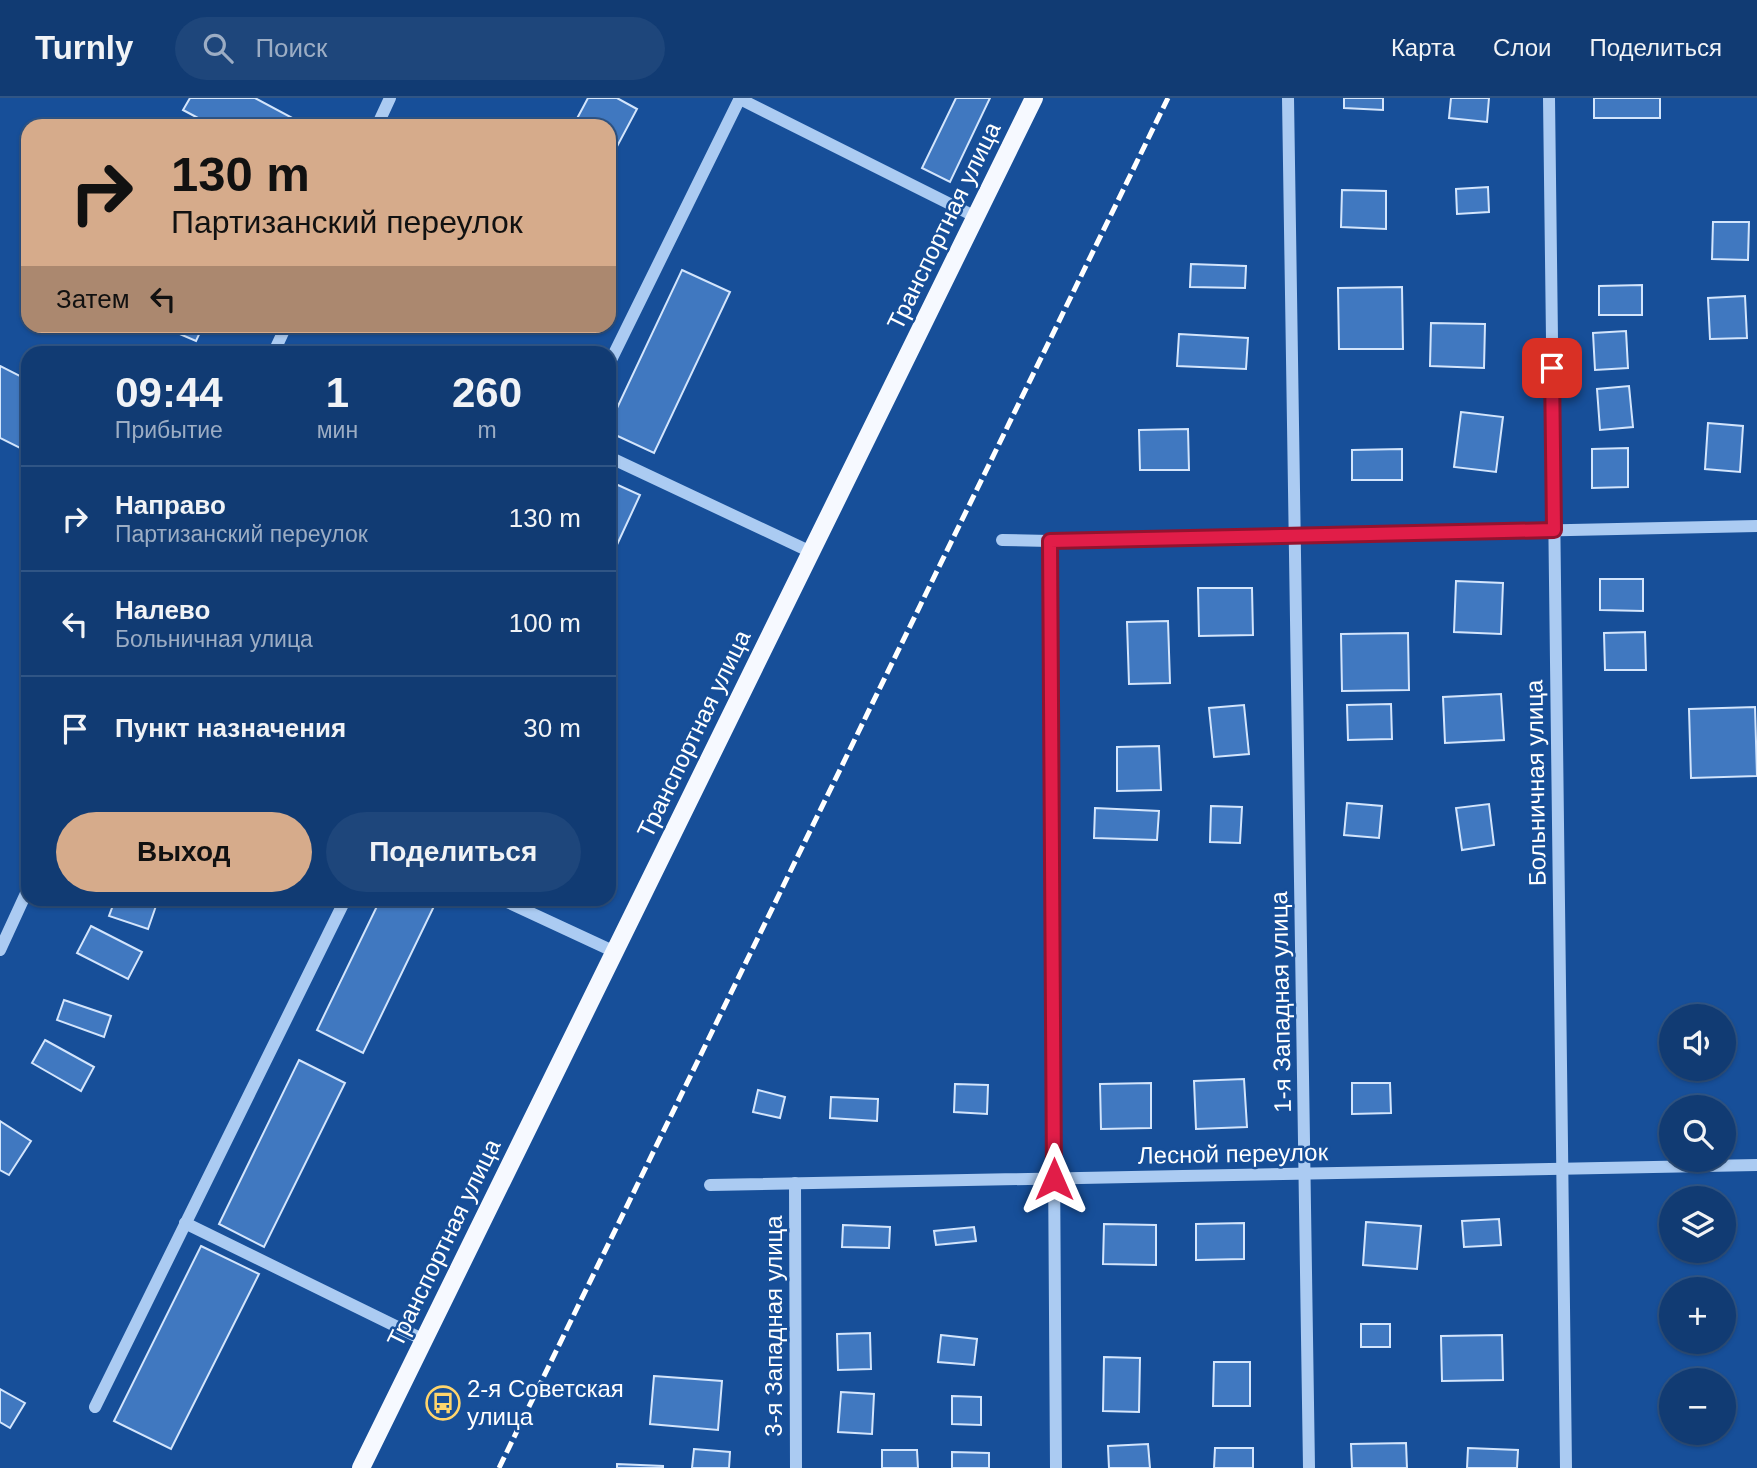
<!DOCTYPE html>
<html lang="ru">
<meta charset="utf-8">
<style>
:root{--surface:#113b73;--page:#1e467b;--text:#f1f3f6;--muted:#9cadc4;--line:#305585;--accent:#d6ab8b}
body{margin:0;font-family:Arial,sans-serif;background:var(--page);color:var(--text);height:100vh;display:flex;flex-direction:column;font-size:26px;white-space:nowrap}
*{box-sizing:border-box;margin:0}
p{font-size:23px;color:var(--muted)}
.icon{flex:none;width:38px;height:38px;fill:none;stroke:currentColor;stroke-width:2;stroke-linecap:round;stroke-linejoin:round}
.map{position:relative;flex:1;overflow:hidden}
.side{position:absolute;left:21px;top:248px;width:595px;height:560px;display:flex;flex-direction:column;background:var(--surface);border-radius:21px;box-shadow:0 2px 5px #0004,0 0 0 2px var(--line)}
.side>*{flex:none}
.guide{position:absolute;left:21px;top:21px;width:595px;height:214px;border-radius:21px;box-shadow:0 2px 5px #0004,0 0 0 2px var(--line);background:#d6ab8b;color:#111;overflow:hidden}
.buttons{position:absolute;left:1659px;top:906px;display:grid;gap:14px}
.buttons a{display:grid;place-items:center;width:77px;height:77px;border-radius:50%;background:var(--surface);box-shadow:0 2px 5px #0004,0 0 0 2px var(--line);font-size:35px}
.pin{position:absolute;display:grid;place-items:center;width:60px;height:60px;color:#fff;margin:-30px;border-radius:14px;box-shadow:0 4px 10px #0006}
.me{position:absolute;width:77px;margin:-38px;rotate:0deg;stroke-linejoin:round;filter:drop-shadow(0 0 5px #0008)}
.turn{display:flex;align-items:center;gap:24px;height:147px;padding:0 35px;font-size:32px}
.turn .icon{width:91px;height:91px;stroke-width:2.5}
.turn b{display:block;font-size:49px;line-height:60px}
.then{display:flex;align-items:center;height:66px;padding:0 35px;background:#0003;gap:14px;font-size:26px}
.eta{display:flex;justify-content:space-evenly;align-items:center;height:119px;text-align:center}
.eta b{font-size:42px;font-weight:700;line-height:49px}
.action{display:flex;gap:14px;margin-top:auto;padding:14px 35px}
.action a{flex:1;height:80px;border-radius:42px;background:var(--accent);color:#111;font-size:28px;font-weight:700;line-height:80px;text-align:center}
.action a+a{background:var(--page);color:var(--text)}
ul{padding:0;list-style:none}
li{display:flex;align-items:center;gap:21px;height:105px;padding:0 35px;border-top:2px solid var(--line)}
li div{flex:1}
li b{display:block;font-size:26px}
li em{font-style:normal}
header{display:flex;align-items:center;gap:42px;box-sizing:border-box;height:98px;padding:0 35px;background:var(--surface);border-bottom:2px solid var(--line)}
header strong{font-size:33px}
nav{display:flex;gap:38px;margin-inline-start:auto;font-size:24px}
.search{width:490px;height:63px;background:var(--page);display:flex;align-items:center;gap:18px;box-sizing:border-box;padding:0 24px;border-radius:38px;color:var(--muted);font-size:26px}
.map>svg:first-child{display:block}
.building{fill:#4078c0;stroke:#d3e5fc;stroke-width:2}
.lines{fill:none;stroke-linecap:round;stroke-linejoin:round}
.minor{stroke:#abcbf2;stroke-width:12}
.major{stroke:#f6f9ff;stroke-width:18}
.rail{stroke:#fff;stroke-width:5;stroke-dasharray:12 5;stroke-linecap:butt}
.route-casing{stroke:#92132f;stroke-width:18}
.route{stroke:#e11d48;stroke-width:12}
.labels{text-anchor:middle;stroke-width:5;stroke-linejoin:round;paint-order:stroke}
.street-label{font-size:24px;fill:#fff;stroke:#174f99}
.poi-label{font-size:24px;fill:#fff;stroke:#174f99;text-anchor:start}
</style>
<header>
<strong>Turnly</strong>
<div class="search"><svg class="icon" aria-label="search" viewBox="0 0 24 24"><circle cx="10" cy="10" r="6"/><path d="M15 15l6 6"/></svg>Поиск</div>
<nav><a>Карта</a><a>Слои</a><a>Поделиться</a></nav>
</header>
<div class="map">
<svg width="1757" height="1370" viewBox="0 0 1757 1370">
<rect width="100%" height="100%" fill="#174f99"/>
<g class="building">
<path d="M190,0H255L300,24L297,28H213L183,12Z"/>
<path d="M588,0H617L637,11L613,56L609,54V28H573Z"/>
<path d="M956,0H990L950,84L922,70Z"/>
<path d="M1344,0H1383V12L1344,10Z"/>
<path d="M1451,0H1489L1487,24L1449,20Z"/>
<rect x="1594" y="0" width="66" height="20"/>
<path d="M1488,89L1489,114L1457,116L1456,91Z"/>
<path d="M1342,92L1386,93V131L1341,129Z"/>
<path d="M1713,124H1749L1748,162L1712,161Z"/>
<path d="M1191,166L1246,168L1245,190L1190,189Z"/>
<path d="M682,172L730,194L654,355L609,334V327Z"/>
<path d="M1642,187V217H1599V188Z"/>
<path d="M1402,189L1403,251H1339L1338,190Z"/>
<path d="M1745,198L1747,240L1710,241L1708,200Z"/>
<path d="M1431,225L1485,226L1484,270L1430,268Z"/>
<path d="M161,228H203L196,243Z"/>
<path d="M1626,233L1628,270L1595,272L1593,235Z"/>
<path d="M1179,236L1248,240L1246,271L1177,268Z"/>
<path d="M0,268L28,282V354L0,340Z"/>
<path d="M1629,288L1633,329L1600,332L1597,291Z"/>
<path d="M1461,314L1503,319L1496,374L1454,369Z"/>
<path d="M1708,325L1743,328L1740,374L1705,371Z"/>
<path d="M1188,331L1189,372H1140L1139,332Z"/>
<path d="M1628,350V389L1592,390V351Z"/>
<path d="M1402,351V382H1352V352Z"/>
<path d="M609,383L640,397L609,464Z"/>
<path d="M1600,481H1643V513L1600,512Z"/>
<path d="M1456,483L1503,485L1501,536L1454,534Z"/>
<path d="M1198,490H1252L1253,537L1199,538Z"/>
<path d="M1168,523L1170,585L1129,586L1127,524Z"/>
<path d="M1645,534L1646,572H1605L1604,535Z"/>
<path d="M1408,535L1409,592L1342,593L1341,536Z"/>
<path d="M1501,596L1504,642L1445,645L1443,599Z"/>
<path d="M1391,606L1392,641L1348,642L1347,607Z"/>
<path d="M1244,607L1249,656L1214,659L1209,610Z"/>
<path d="M1755,609L1757,678L1691,680L1689,611Z"/>
<path d="M1159,648L1161,692L1117,693V649Z"/>
<path d="M1347,705L1382,708L1379,740L1344,737Z"/>
<path d="M1489,706L1494,747L1462,752L1456,710Z"/>
<path d="M1211,708L1242,709L1240,745L1210,744Z"/>
<path d="M1095,710L1159,713L1157,742L1094,740Z"/>
<path d="M115,802H146L157,805L148,831L109,818Z"/>
<path d="M380,802H437L363,955L317,932Z"/>
<path d="M91,828L142,854L128,881L77,855Z"/>
<path d="M64,902L111,918L104,939L57,922Z"/>
<path d="M45,942L94,969L81,993L32,965Z"/>
<path d="M299,962L345,985L264,1149L219,1126Z"/>
<path d="M1244,981L1247,1029L1196,1031L1194,983Z"/>
<path d="M1151,985V1030L1101,1031L1100,986Z"/>
<path d="M1352,985H1390L1391,1015L1352,1016Z"/>
<path d="M955,986L988,987L987,1016L954,1014Z"/>
<path d="M758,992L785,999L780,1020L753,1014Z"/>
<path d="M831,999L878,1001L877,1023L830,1020Z"/>
<path d="M0,1023L31,1043L9,1077L0,1072Z"/>
<path d="M1499,1121L1501,1147L1464,1149L1462,1123Z"/>
<path d="M1366,1124L1421,1128L1417,1171L1363,1167Z"/>
<path d="M1244,1125V1161L1196,1162V1126Z"/>
<path d="M1104,1126L1156,1127V1167L1103,1166Z"/>
<path d="M843,1127L890,1129L889,1150L842,1149Z"/>
<path d="M974,1129L976,1143L936,1147L934,1133Z"/>
<path d="M201,1148L259,1176L171,1351L114,1323Z"/>
<rect x="1361" y="1226" width="29" height="23"/>
<path d="M870,1235L871,1271L838,1272L837,1236Z"/>
<path d="M941,1237L977,1241L974,1267L938,1264Z"/>
<path d="M1502,1237L1503,1282L1442,1283L1441,1238Z"/>
<path d="M1104,1259L1140,1260L1139,1314L1103,1313Z"/>
<path d="M1214,1264H1250V1308H1213Z"/>
<path d="M654,1278L722,1283L718,1332L650,1326Z"/>
<path d="M0,1291L25,1305L10,1330L0,1324Z"/>
<path d="M841,1294L874,1296L872,1336L838,1334Z"/>
<path d="M952,1298L981,1299V1327L952,1326Z"/>
<path d="M1406,1345L1407,1370H1352L1351,1346Z"/>
<path d="M1148,1346L1150,1370H1109L1108,1348Z"/>
<path d="M1215,1350H1253V1370H1214Z"/>
<path d="M1468,1350L1518,1352L1517,1370H1467Z"/>
<path d="M694,1351L730,1354L729,1370H692Z"/>
<path d="M882,1352H917L918,1370H882Z"/>
<path d="M952,1354L989,1355V1370H952Z"/>
<path d="M617,1366L663,1368V1370H617Z"/>
</g>
<g class="lines">
<g class="minor">
<path d="M1288,0L1309,1370"/>
<path d="M1549,0L1566,1370"/>
<path d="M740,1L976,119"/>
<path d="M377,28L390,0"/>
<path d="M273,256L286,228"/>
<path d="M609,266L740,0"/>
<path d="M609,359L811,454"/>
<path d="M1002,442L1050,443L1757,428"/>
<path d="M1050,443L1056,1370"/>
<path d="M503,802L615,854"/>
<path d="M0,852L28,791"/>
<path d="M795,1085L796,1370"/>
<path d="M710,1087L1757,1067"/>
<path d="M185,1125L424,1242"/>
<path d="M95,1309L345,802"/>
</g>
<path class="major" d="M361,1370L1034,0"/>
<path class="rail" d="M499,1370L1168,0"/>
</g>
<g class="lines">
<defs>
<path id="route" d="M1054,1081L1050,443L1554,432L1552,270"/>
</defs>
<use href="#route" class="route-casing"/>
<use href="#route" class="route"/>
</g>
<defs>
<symbol id="bus-ring" viewBox="-11 -11 22 22"><circle r="9.5" fill="#174f99" stroke="#ffd56c" stroke-width="1.5"/><path d="M-5-6H5V4H4V6H2V4H-2V6H-4V4H-5ZM-3.5-4V0h7V-4ZM-3.5 1.2v1.5H-2V1.2ZM2 1.2v1.5H3.5V1.2Z" fill="#ffd56c"/></symbol>
</defs>
<g fill-rule="evenodd">
<use href="#bus-ring" x="424" y="1286" width="38" height="38"/>
</g>
<g class="labels">
<g class="street-label">
<text transform="translate(944 128) rotate(-64)" y="8">Транспортная улица</text>
<text transform="translate(694 636) rotate(-64)" y="8">Транспортная улица</text>
<text transform="translate(1536 685) rotate(-91)" y="8">Больничная улица</text>
<text transform="translate(1281 904) rotate(-91)" y="8">1-я Западная улица</text>
<text transform="translate(1233 1056) rotate(-1)" y="8">Лесной переулок</text>
<text transform="translate(444 1145) rotate(-64)" y="8">Транспортная улица</text>
<text transform="translate(774 1228) rotate(-90)" y="8">3-я Западная улица</text>
</g>
<g class="poi-label">
<text x="467" y="1299">2-я Советская<tspan x="467" dy="28">улица</tspan></text>
</g>
</g>
</svg>
<div class="buttons">
<a><svg class="icon" aria-label="sound" viewBox="0 0 24 24"><path d="M4 9h4l5-4v14l-5-4H4zM17 9q2 3 0 6"/></svg></a>
<a><svg class="icon" aria-label="search" viewBox="0 0 24 24"><circle cx="10" cy="10" r="6"/><path d="M15 15l6 6"/></svg></a>
<a><svg class="icon" aria-label="layers" viewBox="0 0 24 24"><path d="M12 4l9 5-9 5-9-5zM3 14l9 5 9-5"/></svg></a>
<a>+</a>
<a>−</a>
</div>
<div class="pin" style="left:1552px;top:270px;background:#d93025"><svg class="icon" aria-label="arrive" viewBox="0 0 24 24"><path d="M6 21V4h12l-3 4 3 4H6"/></svg></div>
<svg class="me" style="left:1054px;top:1081px" viewBox="-20 -20 40 40"><path d="M0-17L14 15 0 8-14 15z" fill="#e11d48" stroke="#fff" stroke-width="4"/></svg>
<div class="guide">
<div class="turn"><svg class="icon" aria-label="right" viewBox="0 0 24 24"><path d="M7 20v-9h11M14 6l5 5-5 5"/></svg><div><b>130 m</b>Партизанский переулок</div></div>
<div class="then">Затем<svg class="icon" aria-label="left" viewBox="0 0 24 24"><path d="M17 20v-9H6M10 6l-5 5 5 5"/></svg></div>
</div>
<section class="side">
<div class="eta">
<div><b>09:44</b><p>Прибытие</p></div>
<div><b>1</b><p>мин</p></div>
<div><b>260</b><p>m</p></div>
</div>
<ul>
<li><svg class="icon" aria-label="right" viewBox="0 0 24 24"><path d="M7 20v-9h11M14 6l5 5-5 5"/></svg><div><b>Направо</b><p>Партизанский переулок</p></div><em>130 m</em></li>
<li><svg class="icon" aria-label="left" viewBox="0 0 24 24"><path d="M17 20v-9H6M10 6l-5 5 5 5"/></svg><div><b>Налево</b><p>Больничная улица</p></div><em>100 m</em></li>
<li><svg class="icon" aria-label="arrive" viewBox="0 0 24 24"><path d="M6 21V4h12l-3 4 3 4H6"/></svg><div><b>Пункт назначения</b></div><em>30 m</em></li>
</ul>
<div class="action"><a>Выход</a><a>Поделиться</a></div>
</section>
</div>
